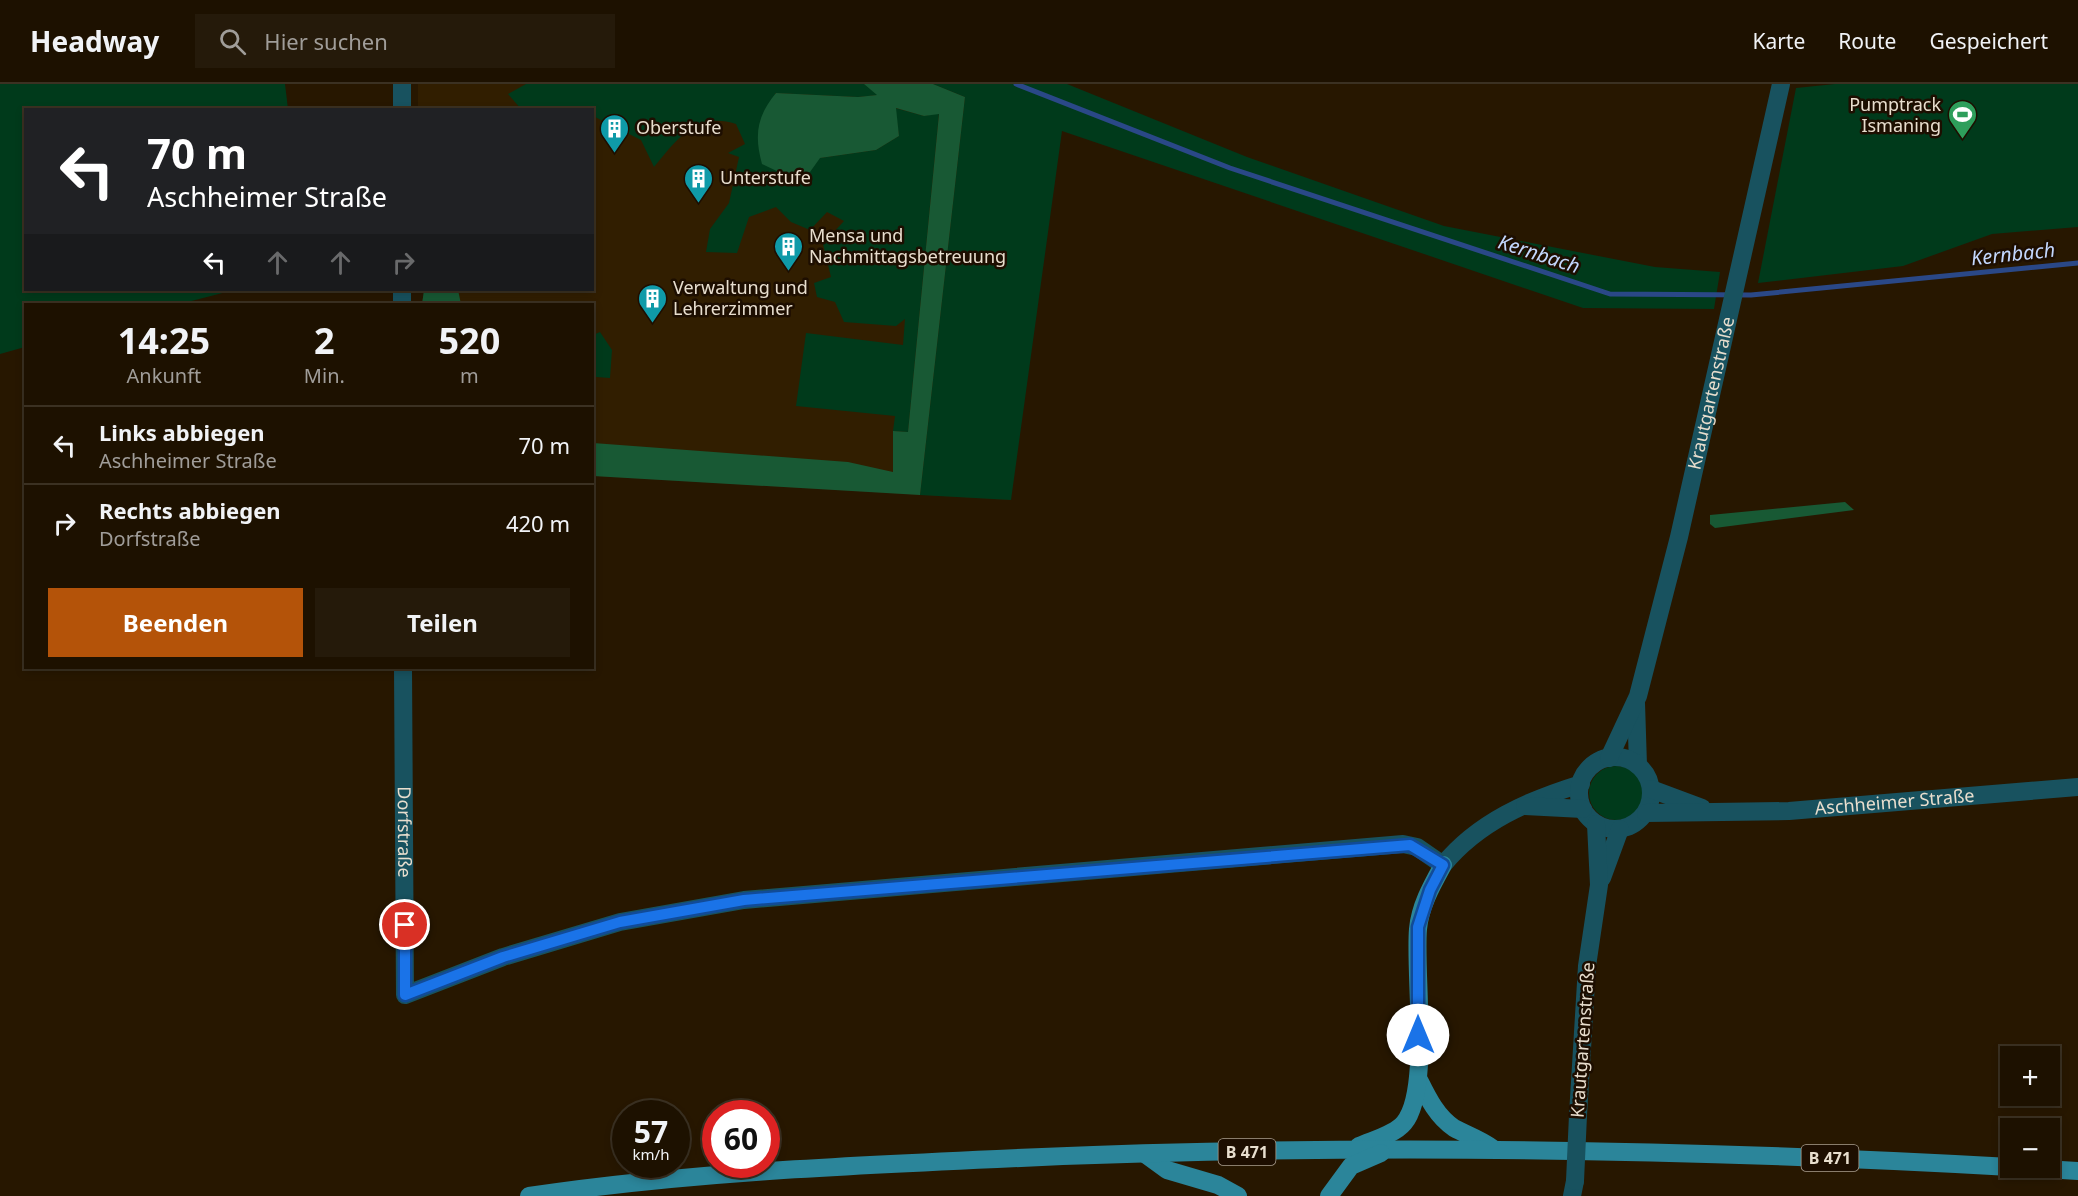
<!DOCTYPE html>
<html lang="de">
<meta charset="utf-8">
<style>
:root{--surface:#1d1100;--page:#251a0a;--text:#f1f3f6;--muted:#a09d99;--line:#3b3122;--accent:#b45309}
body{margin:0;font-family:"Noto Sans",sans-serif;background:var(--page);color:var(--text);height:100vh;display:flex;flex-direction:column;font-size:22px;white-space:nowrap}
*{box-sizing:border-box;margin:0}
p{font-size:20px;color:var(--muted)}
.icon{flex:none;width:33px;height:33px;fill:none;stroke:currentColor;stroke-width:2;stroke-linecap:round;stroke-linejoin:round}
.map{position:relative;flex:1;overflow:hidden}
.drawer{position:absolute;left:24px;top:219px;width:570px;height:366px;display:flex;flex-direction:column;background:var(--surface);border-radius:0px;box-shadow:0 3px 9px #0003,0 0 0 2px var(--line)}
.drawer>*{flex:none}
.banner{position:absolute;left:24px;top:24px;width:570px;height:183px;border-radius:0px;box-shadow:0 3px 9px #0003,0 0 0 2px var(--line);background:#202124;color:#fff;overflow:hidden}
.fabs{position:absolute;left:2000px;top:962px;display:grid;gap:12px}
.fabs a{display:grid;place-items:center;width:60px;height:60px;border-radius:0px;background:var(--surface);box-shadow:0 3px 9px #0003,0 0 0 2px var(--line);font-size:30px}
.speed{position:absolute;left:612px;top:1016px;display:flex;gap:12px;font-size:30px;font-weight:700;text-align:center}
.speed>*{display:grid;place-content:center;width:78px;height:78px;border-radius:50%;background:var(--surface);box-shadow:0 3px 9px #0003,0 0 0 2px var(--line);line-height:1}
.speed small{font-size:15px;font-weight:400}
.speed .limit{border:9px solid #d22;background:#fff;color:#111}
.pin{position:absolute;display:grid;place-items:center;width:51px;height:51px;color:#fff;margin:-26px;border:3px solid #fff;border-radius:50%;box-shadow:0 2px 6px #0007}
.me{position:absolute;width:66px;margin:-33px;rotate:0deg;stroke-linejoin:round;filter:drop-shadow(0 0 4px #0008)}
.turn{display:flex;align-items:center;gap:21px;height:126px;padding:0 24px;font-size:27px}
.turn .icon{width:78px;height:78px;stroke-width:2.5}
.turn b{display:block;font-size:42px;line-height:51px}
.lanes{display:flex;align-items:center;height:57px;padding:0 24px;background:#0003;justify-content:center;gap:30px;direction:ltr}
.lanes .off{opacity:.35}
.eta{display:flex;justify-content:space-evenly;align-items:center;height:102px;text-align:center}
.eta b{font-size:36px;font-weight:700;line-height:42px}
.cta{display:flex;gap:12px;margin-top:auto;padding:12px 24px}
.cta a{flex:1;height:69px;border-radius:0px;background:var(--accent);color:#fff;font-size:24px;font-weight:700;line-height:69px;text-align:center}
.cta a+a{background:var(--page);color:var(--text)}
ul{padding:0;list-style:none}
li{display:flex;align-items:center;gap:18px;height:78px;padding:0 24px;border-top:2px solid var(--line)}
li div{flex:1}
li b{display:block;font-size:22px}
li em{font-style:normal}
header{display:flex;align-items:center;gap:36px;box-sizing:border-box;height:84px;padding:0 30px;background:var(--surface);border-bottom:2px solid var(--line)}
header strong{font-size:28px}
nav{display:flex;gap:33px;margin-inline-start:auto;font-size:21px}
.search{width:420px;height:54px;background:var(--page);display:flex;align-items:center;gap:15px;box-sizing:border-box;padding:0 21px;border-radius:0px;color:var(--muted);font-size:22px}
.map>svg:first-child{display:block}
.built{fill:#311e00}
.green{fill:#003a1b}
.forest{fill:#185934}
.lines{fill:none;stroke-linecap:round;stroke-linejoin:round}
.stream{stroke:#2a4887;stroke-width:5}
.minor{stroke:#18525f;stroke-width:18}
.major{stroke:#2b859a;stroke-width:18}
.minor-bridge{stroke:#18525f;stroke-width:18}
.route-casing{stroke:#114b97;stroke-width:15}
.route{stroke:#1a73e8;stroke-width:10}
.labels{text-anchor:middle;stroke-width:5;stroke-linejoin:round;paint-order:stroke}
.shield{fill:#1d0e00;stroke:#aba090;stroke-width:1.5}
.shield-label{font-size:16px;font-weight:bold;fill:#e8dece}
.poi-label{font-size:18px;fill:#e8dece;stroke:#1d0e00;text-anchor:start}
.street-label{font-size:18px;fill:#e8dece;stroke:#1d0e00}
.water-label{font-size:20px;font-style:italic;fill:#c3d7fd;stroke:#1d0e00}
</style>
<header>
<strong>Headway</strong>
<div class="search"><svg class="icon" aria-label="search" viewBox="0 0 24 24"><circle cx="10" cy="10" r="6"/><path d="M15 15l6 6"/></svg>Hier suchen</div>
<nav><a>Karte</a><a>Route</a><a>Gespeichert</a></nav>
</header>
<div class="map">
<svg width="2078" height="1112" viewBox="0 0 2078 1112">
<rect width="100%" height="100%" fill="#271700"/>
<path class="built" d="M418,0H933L965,13L1011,416L593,392L592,220H422L424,206H592V26L418,25Z"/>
<g class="green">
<path d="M0,0H285L288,25L26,26V206H234L180,220H26L25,263L0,270Z"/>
<path d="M526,0H864L878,11L858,13L775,9L820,74L876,66L899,52L895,24L924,32L939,29L908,348L893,347L895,332L796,322L806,249L903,261L905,235L896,242L844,238L835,218L817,213L814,199L831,193L823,160L844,137L827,128L810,146L791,138L776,123L749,133L737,169L706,168L710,145L729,119L739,73L728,69L745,60L736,40C697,27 677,55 654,83L641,56L593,32L592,26L574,23L562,26L521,25L508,10Z"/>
<path d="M933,0H1067L1247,73L1444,142L1655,183L1720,188L1714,225L1583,224L1062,47L1011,416L920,411L965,13Z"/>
<path d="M1835,0H2078V143L1992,150L1903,182L1758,199L1796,4Z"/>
<path d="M600,248L612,266L610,294L596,293L593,288V251Z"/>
<circle cx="1616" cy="709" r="27"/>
</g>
<g class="forest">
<path d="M864,0H933L965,13L920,411L593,392V359L848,378L893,388V347L908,348L939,30L924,32L896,24L899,52L876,66L820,74L810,88L783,90L762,80C754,51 757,32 776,9L858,13L877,11Z"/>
<path d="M424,206H458L461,220H422Z"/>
<path d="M1845,418L1854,426L1715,444L1710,440V431Z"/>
</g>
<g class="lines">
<path class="stream" d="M1016,0L1230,84L1610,210L1751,211L2078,179"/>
<g class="minor">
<path d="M402,0V26"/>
<path d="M402,206V220"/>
<path id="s1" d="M403,584L405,911L503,873L620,838L744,816L1403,760L1417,763L1443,781C1478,738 1529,716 1581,700"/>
<path d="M1636,619L1638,681"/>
<circle cx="1615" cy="709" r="36"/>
<path id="s2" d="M1609,674L1638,612L1679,453L1781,0"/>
<path d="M1651,705L1702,724"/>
<path d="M1525,722L1583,725"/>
<path id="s3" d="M1646,729L1789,727L2078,703"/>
<path d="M1602,794L1620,745"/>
<path d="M1578,1031L1587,882L1599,801L1596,740"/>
<path d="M1572,1112L1575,1097"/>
</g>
<g class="major">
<path d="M1418,994C1427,1012 1436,1032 1454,1044C1467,1051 1480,1055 1492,1064"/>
<path d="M1359,1062C1372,1056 1394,1051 1404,1039C1431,1007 1414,889 1418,845C1420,822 1432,801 1443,781"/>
<path d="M1145,1070L1167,1086L1218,1101L1238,1112"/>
<path d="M2012,1083L2078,1087"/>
<path d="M529,1112C684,1089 840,1082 997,1075C1335,1059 1672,1064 2010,1083"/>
<path d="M1329,1112L1351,1082L1381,1069"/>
</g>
<path class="minor-bridge" d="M1575,1097L1578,1031"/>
</g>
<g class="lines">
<defs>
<path id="route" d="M405,841V911L503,873L620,838L744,816L1410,761L1443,781L1430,806L1418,843V951"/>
</defs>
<use href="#route" class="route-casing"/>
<use href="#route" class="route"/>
</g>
<defs>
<symbol id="stadium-pin" viewBox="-11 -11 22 30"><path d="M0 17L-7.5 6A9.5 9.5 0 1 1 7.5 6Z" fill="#2e9e5b" stroke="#1d0e00"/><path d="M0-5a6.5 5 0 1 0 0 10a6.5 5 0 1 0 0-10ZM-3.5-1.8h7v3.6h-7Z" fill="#fff"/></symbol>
<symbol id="building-pin" viewBox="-11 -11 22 30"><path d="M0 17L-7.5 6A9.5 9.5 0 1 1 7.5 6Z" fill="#0f9aa8" stroke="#1d0e00"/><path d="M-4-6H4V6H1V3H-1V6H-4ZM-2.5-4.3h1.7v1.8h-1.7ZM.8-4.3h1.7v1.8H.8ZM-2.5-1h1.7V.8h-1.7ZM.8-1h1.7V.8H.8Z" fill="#fff"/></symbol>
</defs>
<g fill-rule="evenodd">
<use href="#stadium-pin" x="1946" y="14" width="33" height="45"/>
<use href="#building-pin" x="598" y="28" width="33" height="45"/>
<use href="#building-pin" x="682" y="78" width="33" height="45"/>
<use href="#building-pin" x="772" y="146" width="33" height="45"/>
<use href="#building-pin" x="636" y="198" width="33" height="45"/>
</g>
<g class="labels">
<g class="shield">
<rect x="1218.5" y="1055" width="57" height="26" rx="4.5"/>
<rect x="1801.5" y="1061" width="57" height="26" rx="4.5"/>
</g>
<g class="shield-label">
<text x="1247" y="1074">B 471</text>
<text x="1830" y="1080">B 471</text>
</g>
<g class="poi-label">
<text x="1941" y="27" text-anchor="end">Pumptrack<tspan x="1941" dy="21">Ismaning</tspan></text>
<text x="636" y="50">Oberstufe</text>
<text x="720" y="100">Unterstufe</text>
<text x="809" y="158">Mensa und<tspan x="809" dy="21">Nachmittagsbetreuung</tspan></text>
<text x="673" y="210">Verwaltung und<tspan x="673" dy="21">Lehrerzimmer</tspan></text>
</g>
<g class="street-label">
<text dy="6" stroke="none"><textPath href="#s2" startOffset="380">Krautgartenstraße</textPath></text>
<text dy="6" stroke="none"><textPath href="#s3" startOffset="249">Aschheimer Straße</textPath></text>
<text dy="6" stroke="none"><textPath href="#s1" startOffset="164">Dorfstraße</textPath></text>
<text transform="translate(1583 956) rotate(-86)" y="6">Krautgartenstraße</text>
</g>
<g class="water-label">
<text transform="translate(1539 170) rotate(18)" y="7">Kernbach</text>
<text transform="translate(2013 170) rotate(-6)" y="7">Kernbach</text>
</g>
</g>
</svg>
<div class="fabs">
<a>+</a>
<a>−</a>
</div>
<div class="speed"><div>57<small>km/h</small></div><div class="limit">60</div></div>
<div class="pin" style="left:405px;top:841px;background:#d93025"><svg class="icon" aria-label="arrive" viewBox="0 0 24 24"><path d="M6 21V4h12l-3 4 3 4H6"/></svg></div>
<svg class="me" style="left:1418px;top:951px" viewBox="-20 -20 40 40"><circle r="19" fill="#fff"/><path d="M0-13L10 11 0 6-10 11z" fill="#1a73e8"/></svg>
<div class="banner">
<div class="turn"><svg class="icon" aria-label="left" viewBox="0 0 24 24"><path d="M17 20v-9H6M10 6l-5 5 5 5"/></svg><div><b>70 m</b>Aschheimer Straße</div></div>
<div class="lanes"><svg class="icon" aria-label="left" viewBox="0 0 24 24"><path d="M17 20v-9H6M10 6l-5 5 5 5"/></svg><svg class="icon off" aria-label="ahead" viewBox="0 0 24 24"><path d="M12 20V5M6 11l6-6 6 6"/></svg><svg class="icon off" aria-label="ahead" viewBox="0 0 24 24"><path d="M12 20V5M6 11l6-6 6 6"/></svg><svg class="icon off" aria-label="right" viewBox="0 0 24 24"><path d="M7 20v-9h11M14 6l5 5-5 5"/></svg></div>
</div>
<section class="drawer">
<div class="eta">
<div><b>14:25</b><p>Ankunft</p></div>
<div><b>2</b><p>Min.</p></div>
<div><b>520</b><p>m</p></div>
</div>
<ul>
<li><svg class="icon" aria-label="left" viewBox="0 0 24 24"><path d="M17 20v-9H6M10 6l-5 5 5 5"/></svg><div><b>Links abbiegen</b><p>Aschheimer Straße</p></div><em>70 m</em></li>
<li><svg class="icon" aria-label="right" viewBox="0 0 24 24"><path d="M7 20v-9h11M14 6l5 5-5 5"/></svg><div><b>Rechts abbiegen</b><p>Dorfstraße</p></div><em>420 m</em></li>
</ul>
<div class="cta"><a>Beenden</a><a>Teilen</a></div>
</section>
</div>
